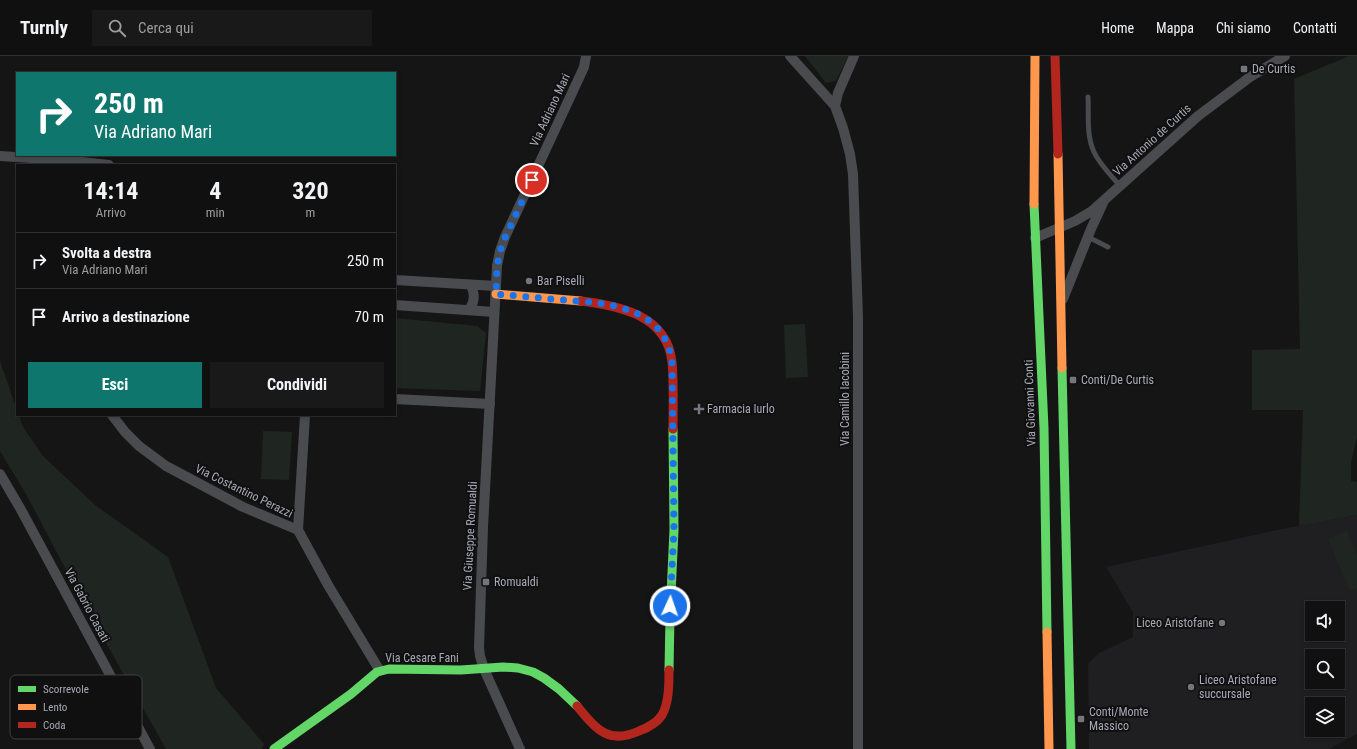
<!DOCTYPE html>
<html lang="it">
<style>
:root{--surface:#101010;--page:#191919;--text:#f1f3f6;--muted:#9c9d9f;--line:#303030;--accent:#0f766e}
body{margin:0;font-family:"Roboto Condensed",sans-serif;background:var(--page);color:var(--text);height:100vh;display:flex;flex-direction:column;font-size:15px;white-space:nowrap}
*{box-sizing:border-box;margin:0}
p{font-size:13px;color:var(--muted)}
.icon{flex:none;width:22px;height:22px;fill:none;stroke:currentColor;stroke-width:2;stroke-linecap:round;stroke-linejoin:round}
.map{position:relative;flex:1;overflow:hidden}
.side{position:absolute;left:16px;top:108px;width:380px;height:252px;display:flex;flex-direction:column;background:var(--surface);border-radius:0px;box-shadow:0 2px 6px #0003,0 0 0 1px var(--line)}
.side>*{flex:none}
.banner{position:absolute;left:16px;top:16px;width:380px;height:84px;border-radius:0px;box-shadow:0 2px 6px #0003,0 0 0 1px var(--line);background:#0f766e;color:#fff;overflow:hidden}
.fabs{position:absolute;left:1305px;top:545px;display:grid;gap:8px}
.fabs a{display:grid;place-items:center;width:40px;height:40px;border-radius:0px;background:var(--surface);box-shadow:0 2px 6px #0003,0 0 0 1px var(--line);font-size:20px}
.pin{position:absolute;display:grid;place-items:center;width:34px;height:34px;color:#fff;margin:-17px;border:2px solid #fff;border-radius:50%;box-shadow:0 1px 4px #0007}
.me{position:absolute;width:44px;margin:-22px;rotate:3deg;stroke-linejoin:round;filter:drop-shadow(0 0 3px #0008)}
.turn{display:flex;align-items:center;gap:14px;height:84px;padding:0 12px;font-size:18px}
.turn .icon{width:52px;height:52px;stroke-width:2.5}
.turn b{display:block;font-size:28px;line-height:34px}
.eta{display:flex;justify-content:space-evenly;align-items:center;height:68px;text-align:center}
.eta b{font-size:24px;font-weight:700;line-height:28px}
.action{display:flex;gap:8px;margin-top:auto;padding:8px 12px}
.action a{flex:1;height:46px;border-radius:0px;background:var(--accent);color:#fff;font-size:16px;font-weight:700;line-height:46px;text-align:center}
.action a+a{background:var(--page);color:var(--text)}
ul{padding:0;list-style:none}
li{display:flex;align-items:center;gap:12px;height:56px;padding:0 12px;border-top:1px solid var(--line)}
li div{flex:1}
li b{display:block;font-size:15px}
li em{font-style:normal}
header{display:flex;align-items:center;gap:24px;box-sizing:border-box;height:56px;padding:0 20px;background:var(--surface);border-bottom:1px solid var(--line)}
header strong{font-size:19px}
nav{display:flex;gap:22px;margin-inline-start:auto;font-size:14px}
.search{width:280px;height:36px;background:var(--page);display:flex;align-items:center;gap:10px;box-sizing:border-box;padding:0 14px;border-radius:0px;color:var(--muted);font-size:15px}
.map>svg:first-child{display:block}
.built{fill:#1f1f21;fill-rule:evenodd}
.green{fill:#1f2621}
.lines{fill:none;stroke-linecap:round;stroke-linejoin:round}
.lane{stroke:#4a4b4e;stroke-width:5}
.street{stroke:#4a4b4e;stroke-width:10}
.fast{stroke:#63d668;stroke-width:9}
.slow{stroke:#ff974d;stroke-width:9}
.jam{stroke:#b3261e;stroke-width:9}
.route{stroke:#1a73e8;stroke-width:7;stroke-dasharray:0 12.6}
.poi-dot{fill:#75757e;stroke:#101011;stroke-width:1.5}
.labels{text-anchor:middle;stroke-width:4;stroke-linejoin:round;paint-order:stroke}
.poi-label{font-size:12px;fill:#a8a9b6;stroke:#101011;text-anchor:start}
.street-label{font-size:12px;fill:#a8a9b6;stroke:#101011}
.key{fill:#101011;stroke:#3e3e43;stroke-width:1}
.key-label{font-size:11px;fill:#a8a9b6}
</style>
<header>
<strong>Turnly</strong>
<div class="search"><svg class="icon" aria-label="search" viewBox="0 0 24 24"><circle cx="10" cy="10" r="6"/><path d="M15 15l6 6"/></svg>Cerca qui</div>
<nav><a>Home</a><a>Mappa</a><a>Chi siamo</a><a>Contatti</a></nav>
</header>
<div class="map">
<svg width="1357" height="693" viewBox="0 0 1357 693">
<rect width="100%" height="100%" fill="#151516"/>
<path class="built" d="M1357,459V678L1329,693H1089L1088,608L1099,597L1133,581V556L1106,511L1282,473ZM1312,552H1338V578H1312ZM1312,600H1338V626H1312ZM1312,648H1338V674H1312Z"/>
<g class="green">
<path d="M805,0H848L836,25L826,27Z"/>
<path d="M1349,0H1357V381L1351,407V425L1357,426V459L1299,470L1303,354H1252V294L1300,293L1294,23Z"/>
<path d="M395,262L477,270L486,277L480,335L395,332Z"/>
<path d="M805,268L808,321L786,322L784,269Z"/>
<path d="M0,305L17,354V359H19L23,371L43,400L95,449L168,501L216,632L264,688L262,693H166L88,555L26,438L0,395Z"/>
<path d="M263,375L292,376L289,424L261,423Z"/>
<path d="M1347,475L1357,499V532L1350,535L1328,483Z"/>
</g>
<g class="lines">
<g class="lane">
<path d="M1088,41C1089,59 1086,79 1094,96C1100,109 1111,119 1120,130"/>
<path d="M1088,181L1108,191"/>
</g>
<g class="street">
<path d="M790,0L835,50"/>
<path d="M854,0L838,37L835,50L843,72L850,98L853,118L858,261V693"/>
<path d="M0,100L64,104L109,109"/>
<path d="M1035,182L1075,165L1092,155L1198,60L1250,21L1285,0"/>
<path d="M395,224L496,230"/>
<path d="M1063,243L1091,173L1103,147"/>
<path d="M395,249L494,256"/>
<path d="M469,254C475,245 475,239 471,229"/>
<path d="M395,343L490,348"/>
<path d="M112,359L125,376L139,390L166,410L243,451L298,474L328,529L380,615"/>
<path d="M0,418L20,452L150,693"/>
<path d="M298,474L305,359"/>
<path d="M520,693L484,613L480,600L479,592L483,471L497,210L500,195L505,181L579,22L584,11L586,0"/>
</g>
<g class="fast">
<path d="M1034,148L1044,372L1047,576"/>
<path d="M1062,312L1071,693"/>
<path d="M669,614L670,560L674,474L673,373"/>
<path d="M274,693L351,638L377,616L389,613L461,614L503,611L518,612L533,616L544,622L559,633L577,650"/>
</g>
<g class="slow">
<path d="M1058,98L1062,312"/>
<path d="M1034,148L1035,0"/>
<path d="M496,238L581,245"/>
<path d="M1047,576L1049,693"/>
</g>
<g class="jam">
<path d="M1055,0L1058,98"/>
<path d="M581,245C620,250 667,259 672,306C674,327 673,352 673,373"/>
<path d="M577,650C596,673 608,689 639,675C647,672 657,667 662,659C669,647 669,628 669,614"/>
</g>
</g>
<g class="lines">
<path class="route" d="M532,124L502,188L497,210L496,238C518,240 540,242 563,244C607,247 664,250 672,305L674,474L670,550"/>
</g>
<g class="poi-dot">
<rect x="1240" y="9" width="8" height="8" rx="2"/>
<circle cx="529" cy="225" r="4"/>
<rect x="1069" y="320" width="8" height="8" rx="2"/>
<path d="M697 347h4v4h4v4h-4v4h-4v-4h-4v-4h4z"/>
<rect x="482" y="522" width="8" height="8" rx="2"/>
<circle cx="1222" cy="567" r="4"/>
<circle cx="1191" cy="631" r="4"/>
<rect x="1077" y="659" width="8" height="8" rx="2"/>
</g>
<g class="labels">
<g class="poi-label">
<text x="1252" y="17">De Curtis</text>
<text x="537" y="229">Bar Piselli</text>
<text x="1081" y="328">Conti/De Curtis</text>
<text x="707" y="357">Farmacia Iurlo</text>
<text x="494" y="530">Romualdi</text>
<text x="1214" y="571" text-anchor="end">Liceo Aristofane</text>
<text x="1199" y="628">Liceo Aristofane<tspan x="1199" dy="14">succursale</tspan></text>
<text x="1089" y="660">Conti/Monte<tspan x="1089" dy="14">Massico</tspan></text>
</g>
<g class="street-label">
<text transform="translate(550 54) rotate(-65)" y="4">Via Adriano Mari</text>
<text transform="translate(1152 84) rotate(-42)" y="4">Via Antonio de Curtis</text>
<text transform="translate(845 343) rotate(-90)" y="4">Via Camillo Iacobini</text>
<text transform="translate(1030 347) rotate(-92)" y="4">Via Giovanni Conti</text>
<text transform="translate(244 435) rotate(26)" y="4">Via Costantino Perazzi</text>
<text transform="translate(470 480) rotate(-87)" y="4">Via Giuseppe Romualdi</text>
<text transform="translate(87 549) rotate(62)" y="4">Via Gabrio Casati</text>
<text x="422" y="606">Via Cesare Fani</text>
</g>
</g>
<rect x="10" y="619" width="132" height="64" rx="6" class="key"/>
<rect x="18" y="630" width="18" height="6" fill="#63d668"/>
<rect x="18" y="648" width="18" height="6" fill="#ff974d"/>
<rect x="18" y="666" width="18" height="6" fill="#b3261e"/>
<g class="key-label">
<text x="43" y="637">Scorrevole</text>
<text x="43" y="655">Lento</text>
<text x="43" y="673">Coda</text>
</g>
</svg>
<div class="fabs">
<a><svg class="icon" aria-label="sound" viewBox="0 0 24 24"><path d="M4 9h4l5-4v14l-5-4H4zM17 9q2 3 0 6"/></svg></a>
<a><svg class="icon" aria-label="search" viewBox="0 0 24 24"><circle cx="10" cy="10" r="6"/><path d="M15 15l6 6"/></svg></a>
<a><svg class="icon" aria-label="layers" viewBox="0 0 24 24"><path d="M12 4l9 5-9 5-9-5zM3 14l9 5 9-5"/></svg></a>
</div>
<div class="pin" style="left:532px;top:124px;background:#d93025"><svg class="icon" aria-label="arrive" viewBox="0 0 24 24"><path d="M6 21V4h12l-3 4 3 4H6"/></svg></div>
<svg class="me" style="left:670px;top:550px" viewBox="-20 -20 40 40"><circle r="17" fill="#1a73e8" stroke="#fff" stroke-width="3"/><path d="M0-11L8 9 0 5-8 9z" fill="#fff"/></svg>
<div class="banner">
<div class="turn"><svg class="icon" aria-label="right" viewBox="0 0 24 24"><path d="M7 20v-9h11M14 6l5 5-5 5"/></svg><div><b>250 m</b>Via Adriano Mari</div></div>
</div>
<section class="side">
<div class="eta">
<div><b>14:14</b><p>Arrivo</p></div>
<div><b>4</b><p>min</p></div>
<div><b>320</b><p>m</p></div>
</div>
<ul>
<li><svg class="icon" aria-label="right" viewBox="0 0 24 24"><path d="M7 20v-9h11M14 6l5 5-5 5"/></svg><div><b>Svolta a destra</b><p>Via Adriano Mari</p></div><em>250 m</em></li>
<li><svg class="icon" aria-label="arrive" viewBox="0 0 24 24"><path d="M6 21V4h12l-3 4 3 4H6"/></svg><div><b>Arrivo a destinazione</b></div><em>70 m</em></li>
</ul>
<div class="action"><a>Esci</a><a>Condividi</a></div>
</section>
</div>
